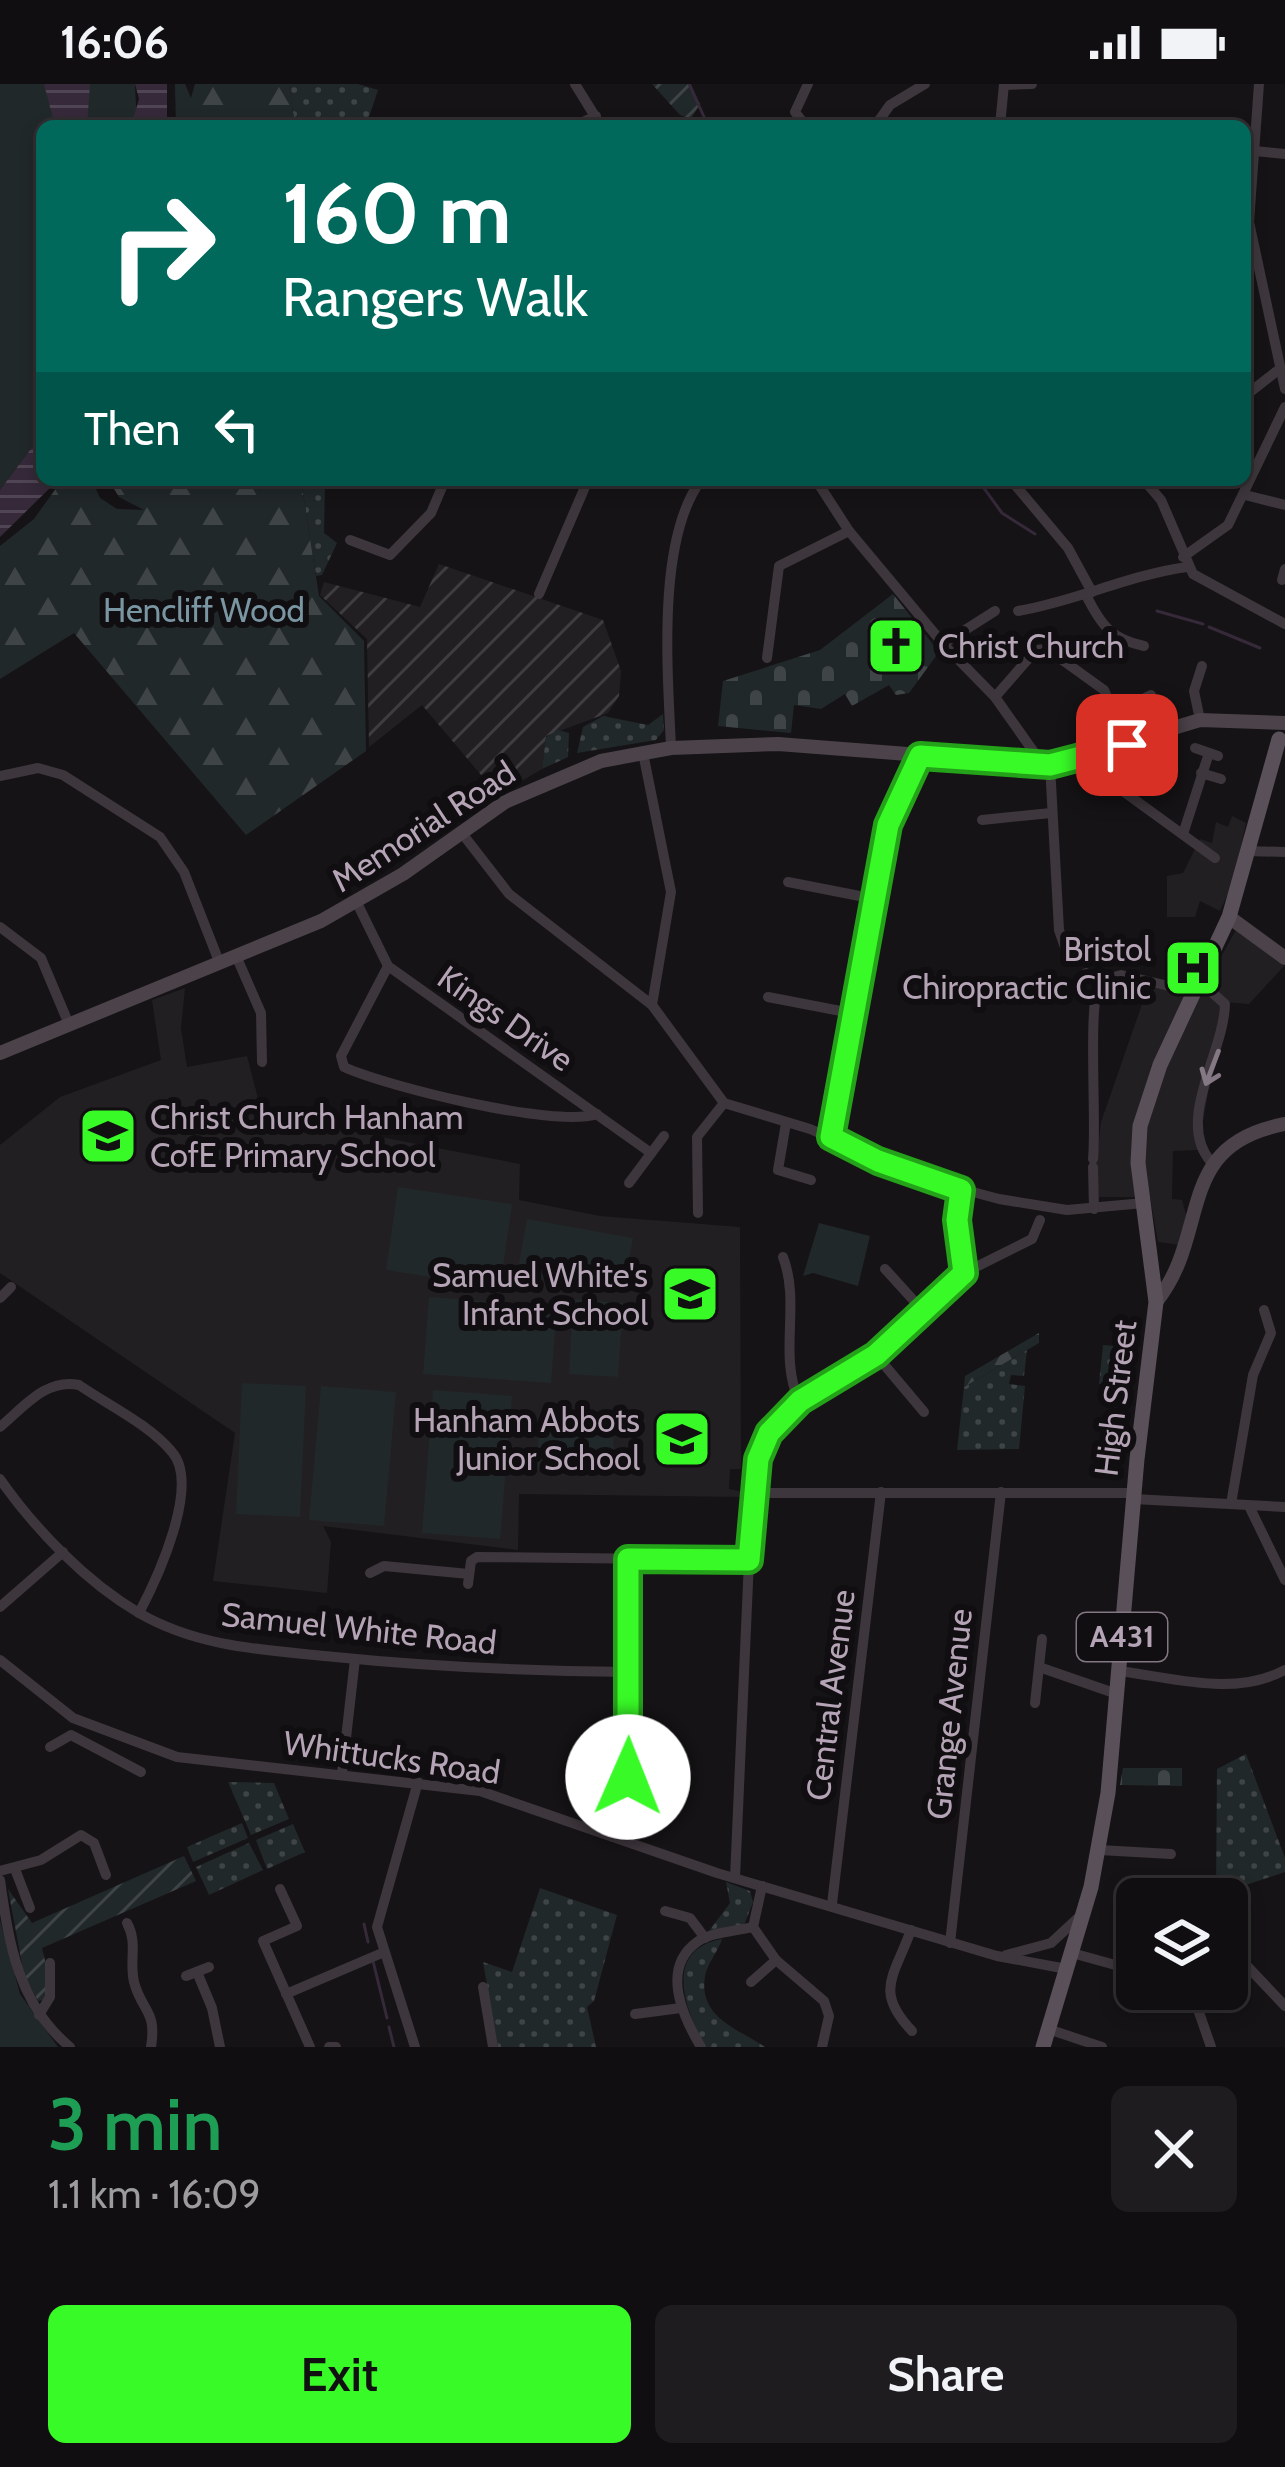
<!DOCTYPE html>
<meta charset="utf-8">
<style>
:root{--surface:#100e10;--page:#1e1c1e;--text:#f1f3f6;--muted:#9c9c9f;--line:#302e30;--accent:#38fa26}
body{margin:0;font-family:Cabin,sans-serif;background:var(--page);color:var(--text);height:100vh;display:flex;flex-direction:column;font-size:45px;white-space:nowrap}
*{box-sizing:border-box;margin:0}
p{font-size:39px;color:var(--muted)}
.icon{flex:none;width:66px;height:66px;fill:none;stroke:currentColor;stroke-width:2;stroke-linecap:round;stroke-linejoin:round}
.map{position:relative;height:1963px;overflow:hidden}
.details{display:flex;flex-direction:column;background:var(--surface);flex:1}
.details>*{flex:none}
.guide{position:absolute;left:36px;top:36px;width:1215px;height:366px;border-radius:18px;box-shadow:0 6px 18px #0003,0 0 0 3px var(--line);background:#00695c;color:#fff;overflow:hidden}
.tools{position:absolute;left:1116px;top:1794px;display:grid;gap:24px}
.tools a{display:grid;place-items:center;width:132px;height:132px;border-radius:18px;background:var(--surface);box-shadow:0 6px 18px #0003,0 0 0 3px var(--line);font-size:60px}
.pin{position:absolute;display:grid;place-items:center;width:102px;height:102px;color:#fff;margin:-51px;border-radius:24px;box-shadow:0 6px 18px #0006}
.me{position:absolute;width:132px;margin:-66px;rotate:1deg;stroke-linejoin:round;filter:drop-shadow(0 0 9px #0008)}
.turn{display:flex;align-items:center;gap:42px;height:252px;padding:0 48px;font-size:54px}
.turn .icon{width:156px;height:156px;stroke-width:2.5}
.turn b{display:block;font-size:84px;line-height:102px}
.then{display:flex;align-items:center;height:114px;padding:0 48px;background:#0003;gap:24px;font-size:45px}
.round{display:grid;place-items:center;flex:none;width:126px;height:126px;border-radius:18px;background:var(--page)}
.head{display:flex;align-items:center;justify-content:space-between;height:204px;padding:0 48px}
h1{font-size:72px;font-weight:600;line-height:90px;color:#1e9e55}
.action{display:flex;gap:24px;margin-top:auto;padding:24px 48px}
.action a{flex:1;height:138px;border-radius:18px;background:var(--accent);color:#111;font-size:48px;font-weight:600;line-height:138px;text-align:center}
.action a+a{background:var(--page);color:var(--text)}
.status{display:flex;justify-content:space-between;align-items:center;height:84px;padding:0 60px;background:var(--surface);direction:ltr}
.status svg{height:33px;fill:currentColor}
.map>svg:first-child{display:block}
.built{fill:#221f22}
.industrial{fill:url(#industrial-furrows)}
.grass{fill:url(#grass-dots)}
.forest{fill:url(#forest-firs)}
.cemetery{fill:url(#cemetery-stones)}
.park{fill:#21282a}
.garden{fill:url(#garden-furrows)}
.water{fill:url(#water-rules)}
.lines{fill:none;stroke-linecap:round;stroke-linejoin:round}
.stream{stroke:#35293a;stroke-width:3}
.street{stroke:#3d363c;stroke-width:10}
.secondary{stroke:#4b424a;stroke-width:14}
.primary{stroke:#5a5059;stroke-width:15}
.oneway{stroke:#857885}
.route-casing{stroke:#24a219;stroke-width:30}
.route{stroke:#38fa26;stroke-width:21}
.labels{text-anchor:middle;stroke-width:12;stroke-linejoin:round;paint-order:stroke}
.shield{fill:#100e10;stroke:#847784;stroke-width:3}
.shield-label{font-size:30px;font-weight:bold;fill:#b5a4b6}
.park-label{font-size:33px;fill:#7a96a2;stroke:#100e10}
.poi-label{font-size:33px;fill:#b5a4b6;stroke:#100e10;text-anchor:end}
.street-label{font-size:33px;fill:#b5a4b6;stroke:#100e10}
</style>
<div class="status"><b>16:06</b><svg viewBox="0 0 49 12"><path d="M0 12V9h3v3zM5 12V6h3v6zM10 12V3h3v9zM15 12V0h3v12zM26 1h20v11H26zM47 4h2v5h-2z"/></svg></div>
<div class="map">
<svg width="1285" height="1963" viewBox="0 0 1285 1963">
<defs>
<pattern id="industrial-furrows" width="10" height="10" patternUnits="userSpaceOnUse" patternTransform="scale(3)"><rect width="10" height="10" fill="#221f22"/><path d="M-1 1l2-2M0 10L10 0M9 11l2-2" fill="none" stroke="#403d40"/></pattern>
<pattern id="grass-dots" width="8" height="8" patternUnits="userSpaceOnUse" patternTransform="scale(3)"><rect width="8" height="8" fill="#21282a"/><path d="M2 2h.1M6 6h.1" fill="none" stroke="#3f4447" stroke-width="1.8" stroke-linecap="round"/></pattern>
<pattern id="forest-firs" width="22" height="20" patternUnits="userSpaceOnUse" patternTransform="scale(3)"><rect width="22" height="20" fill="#21282a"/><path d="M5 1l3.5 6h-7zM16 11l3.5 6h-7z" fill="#3f4447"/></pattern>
<pattern id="cemetery-stones" width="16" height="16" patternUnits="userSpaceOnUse" patternTransform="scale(3)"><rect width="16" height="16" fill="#21282a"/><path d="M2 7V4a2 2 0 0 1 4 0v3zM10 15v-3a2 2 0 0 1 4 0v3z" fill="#3f4447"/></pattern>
<pattern id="garden-furrows" width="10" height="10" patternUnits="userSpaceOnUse" patternTransform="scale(3)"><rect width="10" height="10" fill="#21282a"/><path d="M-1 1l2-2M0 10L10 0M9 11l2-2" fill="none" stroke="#3f4447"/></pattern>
<pattern id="water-rules" width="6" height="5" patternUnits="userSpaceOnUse" patternTransform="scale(3)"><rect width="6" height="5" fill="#35293a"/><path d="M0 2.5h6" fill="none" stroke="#504554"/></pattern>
</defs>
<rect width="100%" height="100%" fill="#151315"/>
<g class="built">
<path d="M1232,732L1246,739L1233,799L1220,827L1200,817L1195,833H1167V792L1183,789L1200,755L1212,759L1216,738L1228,743Z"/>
<path d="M1236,846L1284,882L1249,920L1224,918L1198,1066L1173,1067L1172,1115L1182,1116L1186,1131L1180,1161L1158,1158L1150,1113H1099L1095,1092L1101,1038L1148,903L1200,910Z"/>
<path d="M185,904L181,944L187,983L247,972L262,1030L520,1080L519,1116L600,1132L740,1143L741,1385H730L729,1405L744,1408V1413L519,1410L518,1466L323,1442L331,1458L327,1509L213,1497L235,1349L0,1189V1061L60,1013L161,976L152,916Z"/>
</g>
<path class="industrial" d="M439,480L603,536L621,587L619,612L608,629L546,652L542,685L498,711L422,621L369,663L367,555L320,511L324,498L420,523Z"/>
<g class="grass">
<path d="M289,0H358L378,6L366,42H295Z"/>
<path d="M301,396H325L324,449L337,459L322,491L316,492Z"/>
<path d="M663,630L664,646L656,656L577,669L583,643L603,632L648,641Z"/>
<path d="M558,646L569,649L568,673L542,685L546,653Z"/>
<path d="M1103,1261L1136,1264L1131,1303L1099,1300Z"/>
<path d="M1027,1266L1024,1292L1011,1291L1009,1300L1025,1302L1019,1365L957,1366L964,1303Z"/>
<path d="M1246,1670L1285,1774V1788L1216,1811L1217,1685Z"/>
<path d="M228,1698L274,1699L289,1735L251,1751Z"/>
<path d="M242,1739L248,1754L193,1778L187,1763Z"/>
<path d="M293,1740L305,1768L267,1785L256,1756Z"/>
<path d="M249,1759L263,1786L209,1811L196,1783Z"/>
<path d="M726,1798L750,1807L753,1818L744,1841L709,1847L730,1819Z"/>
<path d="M540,1804L617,1831L594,1917L587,1923L596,1963H498L483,1878L512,1888Z"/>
<path d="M722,1855C718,1868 708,1878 705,1892C698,1934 739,1945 765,1963H706C685,1927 662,1866 722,1855Z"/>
</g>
<g class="forest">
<path d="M175,0H185L191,14L195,0H289L295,42H176Z"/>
<path d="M62,396H92L100,414L117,425L144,426L119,413L111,400L98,401L96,396H301L319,512L364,557L366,667L246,751L74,549L0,595V462L34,435Z"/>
<path d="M1039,1249V1259L964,1303L965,1292Z"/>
</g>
<g class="cemetery">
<path d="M893,510L939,568L909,609L896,611L889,601L852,622L845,610L821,625L794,621L791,649L718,642L723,597L820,566Z"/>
<path d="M1123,1684H1182V1702L1120,1701Z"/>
</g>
<g class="park">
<path d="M0,0H135L137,42H42V350L0,406Z"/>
<path d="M398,1103L512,1120L500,1204L386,1186Z"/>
<path d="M527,1135L633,1154L623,1209L517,1190Z"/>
<path d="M819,1139L870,1152L858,1202L813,1189L803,1192Z"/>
<path d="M429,1213L557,1223L551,1299L423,1290Z"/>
<path d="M573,1215L623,1219L618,1293L569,1290Z"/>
<path d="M242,1299L306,1302L300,1433L236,1430Z"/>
<path d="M321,1302L396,1308L384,1442L309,1436Z"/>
<path d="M433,1306L512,1312L500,1455L422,1449Z"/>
<path d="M539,1335L614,1338L613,1389L537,1386Z"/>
<path d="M0,1836L20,1910L58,1963H0Z"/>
</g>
<g class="garden">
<path d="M652,0H691L700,20L691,35L680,31Z"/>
<path d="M184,1772L196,1797L42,1864L49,1893L44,1916L38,1917L24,1891L8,1805L32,1839Z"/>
</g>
<g class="water">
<path d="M44,0H90L87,42H55Z"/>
<path d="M135,0H167V42H131L139,15Z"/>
<path d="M42,350V396H58L0,453V406Z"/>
</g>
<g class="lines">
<g class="stream">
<path d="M689,0L705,35"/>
<path d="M978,396L1002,429L1035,450"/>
<path d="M1157,527L1203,540"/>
<path d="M1209,543L1260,564"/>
<path d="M364,1840L368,1858"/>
<path d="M373,1877L387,1934"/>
<path d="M389,1943L394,1963"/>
</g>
<g class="street">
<path d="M575,0L601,42"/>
<path d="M1259,0L1249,138L1285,305"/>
<path d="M1004,1L1032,0"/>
<path d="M574,42L596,32"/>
<path d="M806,42L795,28L808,0"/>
<path d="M875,42L890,21L925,0"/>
<path d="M1000,42L1004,0"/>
<path d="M1255,67L1285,70"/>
<path d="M1245,312L1277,287"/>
<path d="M816,396L849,447L945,562L995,613L1043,681"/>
<path d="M1011,396L1068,464L1092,508"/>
<path d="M1144,396L1161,416L1193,490L1285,540"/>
<path d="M1245,411L1285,421"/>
<path d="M350,456L390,471L431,429L445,396"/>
<path d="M1183,473L1228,441L1285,323"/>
<path d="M1282,496L1285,485"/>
<path d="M539,510L588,396"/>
<path d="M1086,511C1101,541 1111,555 1144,562"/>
<path d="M1018,527C1076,517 1129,491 1187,483"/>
<path d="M943,560L995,527"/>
<path d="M767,574L779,482L849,447"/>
<path d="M995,613L1036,566L1047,565L1104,606L1128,661"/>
<path d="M1116,629L1151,611"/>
<path d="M1200,636L1194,607L1202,582"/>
<path d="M671,664C668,590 656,457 701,396"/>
<path d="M1195,664L1218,672"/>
<path d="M643,669L671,808L652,921"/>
<path d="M1104,669L1120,705L1215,774"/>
<path d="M1050,681L1059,846L1068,872"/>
<path d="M1201,689L1221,695"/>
<path d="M0,692L38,684L63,691L160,753L184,788L220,880"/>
<path d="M982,736L1051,729"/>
<path d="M1184,747L1209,669"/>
<path d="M461,748L509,810L652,921L724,1019L810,1045L928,1096L999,1115L1067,1126L1144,1119"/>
<path d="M1246,767L1285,768"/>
<path d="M788,798L875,815"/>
<path d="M357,819L388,882L651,1069"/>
<path d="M0,843L41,874L68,938"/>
<path d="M237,874L261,929L262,978"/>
<path d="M388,882L341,972L344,983C388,1003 555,1044 597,1030"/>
<path d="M1086,889L1100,897C1087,918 1097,1038 1093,1075"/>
<path d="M1100,897L1121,891L1195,908"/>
<path d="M1200,898L1225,920C1224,969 1175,1036 1211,1078"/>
<path d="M768,913L856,930"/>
<path d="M786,1039L778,1086L811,1096"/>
<path d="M831,1053L888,741L920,672"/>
<path d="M1093,1083L1094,1125"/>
<path d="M629,1099L664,1052"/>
<path d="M961,1105L957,1136L964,1189"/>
<path d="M698,1129L697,1053L724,1019"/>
<path d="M783,1173C801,1220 778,1270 799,1317"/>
<path d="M885,1185L925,1229"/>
<path d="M0,1214L11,1203"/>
<path d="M876,1271L924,1328"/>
<path d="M0,1343C24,1323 46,1294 79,1301C108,1321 150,1341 172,1368C201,1401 157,1495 139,1529"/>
<path d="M0,1395C35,1445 86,1498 139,1529C199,1564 267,1566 335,1573C433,1583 529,1587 629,1588"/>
<path d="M755,1409H1134"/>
<path d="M1133,1415L1285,1423"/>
<path d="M1231,1420L1253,1291L1271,1249L1264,1226"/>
<path d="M1249,1422L1285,1496"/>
<path d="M370,1489L384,1482L469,1490"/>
<path d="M468,1500L471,1477L477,1473L749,1476"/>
<path d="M0,1523L63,1468"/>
<path d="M0,1576L73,1634L177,1673L480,1707L717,1789L997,1872L1067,1885"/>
<path d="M1039,1583L1117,1610"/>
<path d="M1119,1587C1174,1594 1234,1613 1285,1586"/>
<path d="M1035,1619L1042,1555"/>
<path d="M50,1663L71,1651L141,1688"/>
<path d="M342,1689L355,1575"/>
<path d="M609,1751L628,1701V1475"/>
<path d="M1099,1766L1171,1770"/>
<path d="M15,1785L30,1824"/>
<path d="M0,1787L41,1776L81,1751L94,1759L106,1791"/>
<path d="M735,1794L749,1476L763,1362L799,1317L876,1271L964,1189L1032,1155L1040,1136"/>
<path d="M0,1796C9,1860 18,1920 70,1963"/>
<path d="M280,1805L297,1842L263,1857L310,1963"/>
<path d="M832,1820L881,1408"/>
<path d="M665,1827L690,1834L705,1854"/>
<path d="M127,1839C138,1859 129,1876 134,1898C142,1928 157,1926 151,1963"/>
<path d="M753,1843L776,1876L824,1917L829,1932L822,1963"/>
<path d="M911,1846C894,1893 874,1907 912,1947"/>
<path d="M950,1859L1001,1408"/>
<path d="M1072,1869L1137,1887"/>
<path d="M1006,1871L1051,1859L1078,1834"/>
<path d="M1227,1883L1247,1882L1285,1922"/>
<path d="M197,1888L212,1924L220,1963"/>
<path d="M186,1892L209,1883"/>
<path d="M751,1898L776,1876"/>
<path d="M483,1903L493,1963"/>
<path d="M1191,1905L1211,1963"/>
<path d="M286,1910L382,1869"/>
<path d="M635,1930L681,1924"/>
<path d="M39,1931L50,1913V1879"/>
<path d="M1048,1945L1102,1963"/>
<path d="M329,1963H336"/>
<path d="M415,1963L377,1843L418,1698"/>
<path d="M701,1963C683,1933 660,1885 697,1858C711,1848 737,1847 753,1843L762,1802"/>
</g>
<g class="secondary">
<path d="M1229,833L1285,874"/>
<path d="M0,969L321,837L403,790L505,718L601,677L671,664L778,660L1050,681L1200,636L1285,639"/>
<path d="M1156,1218C1212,1149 1172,1061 1285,1040"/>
</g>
<path class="primary" d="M1043,1963L1091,1803L1108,1709L1137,1375L1156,1218L1138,1079L1140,1042L1160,981L1229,833L1279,655"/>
</g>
<defs><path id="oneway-shaft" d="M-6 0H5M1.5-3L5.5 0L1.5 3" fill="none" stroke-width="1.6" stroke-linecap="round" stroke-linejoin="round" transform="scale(3)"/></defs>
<use class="oneway" href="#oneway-shaft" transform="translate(1212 984) rotate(111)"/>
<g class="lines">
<defs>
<path id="route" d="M628,1693V1475L749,1476L758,1375L769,1349L800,1317L876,1271L964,1189L957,1136L961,1106L878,1077L831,1053L888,741L920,672L1050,681L1127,661"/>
</defs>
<use href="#route" class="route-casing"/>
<use href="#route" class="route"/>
</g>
<defs>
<symbol id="church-square" viewBox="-11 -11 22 22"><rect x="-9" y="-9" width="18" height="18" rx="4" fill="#38fa26" stroke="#100e10"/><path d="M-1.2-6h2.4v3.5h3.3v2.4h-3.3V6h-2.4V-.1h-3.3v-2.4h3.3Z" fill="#111"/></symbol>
<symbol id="hospital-square" viewBox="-11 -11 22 22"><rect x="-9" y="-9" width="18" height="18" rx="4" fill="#38fa26" stroke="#100e10"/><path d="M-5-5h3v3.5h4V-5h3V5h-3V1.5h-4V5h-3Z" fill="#111"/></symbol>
<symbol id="school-square" viewBox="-11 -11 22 22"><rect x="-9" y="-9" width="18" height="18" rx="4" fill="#38fa26" stroke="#100e10"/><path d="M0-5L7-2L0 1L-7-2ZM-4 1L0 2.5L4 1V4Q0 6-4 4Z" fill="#111"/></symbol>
</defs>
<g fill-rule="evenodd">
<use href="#church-square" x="863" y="529" width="66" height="66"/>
<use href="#hospital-square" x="1160" y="851" width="66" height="66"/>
<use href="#school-square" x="75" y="1019" width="66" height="66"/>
<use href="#school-square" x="657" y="1177" width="66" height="66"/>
<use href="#school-square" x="649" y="1322" width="66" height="66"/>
</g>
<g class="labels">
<rect class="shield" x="1077" y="1529" width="90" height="48" rx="9"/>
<g class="shield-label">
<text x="1122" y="1563">A431</text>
</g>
<g class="park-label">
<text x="204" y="538">Hencliff Wood</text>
</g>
<g class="poi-label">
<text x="938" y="574" text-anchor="start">Christ Church</text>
<text x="1151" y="877">Bristol<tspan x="1151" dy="38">Chiropractic Clinic</tspan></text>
<text x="150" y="1045" text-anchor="start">Christ Church Hanham<tspan x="150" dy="38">CofE Primary School</tspan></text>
<text x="648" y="1203">Samuel White's<tspan x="648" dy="38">Infant School</tspan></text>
<text x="640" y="1348">Hanham Abbots<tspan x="640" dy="38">Junior School</tspan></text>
</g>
<g class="street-label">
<text transform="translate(423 742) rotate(-33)" y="12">Memorial Road</text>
<text transform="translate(506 934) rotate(35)" y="12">Kings Drive</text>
<text transform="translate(1115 1314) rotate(-83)" y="12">High Street</text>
<text transform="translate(359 1544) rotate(6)" y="12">Samuel White Road</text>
<text transform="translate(830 1611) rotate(-83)" y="12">Central Avenue</text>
<text transform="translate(949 1630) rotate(-84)" y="12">Grange Avenue</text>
<text transform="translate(392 1673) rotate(8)" y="12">Whittucks Road</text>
</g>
</g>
</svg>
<div class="tools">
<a><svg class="icon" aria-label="layers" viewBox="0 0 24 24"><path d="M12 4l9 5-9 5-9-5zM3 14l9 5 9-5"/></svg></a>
</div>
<div class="pin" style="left:1127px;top:661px;background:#d93025"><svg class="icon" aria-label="arrive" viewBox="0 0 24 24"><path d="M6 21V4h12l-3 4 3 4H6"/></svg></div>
<svg class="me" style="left:628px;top:1693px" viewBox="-20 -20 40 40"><circle r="19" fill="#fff"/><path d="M0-13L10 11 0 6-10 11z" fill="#38fa26"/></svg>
<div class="guide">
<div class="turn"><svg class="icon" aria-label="right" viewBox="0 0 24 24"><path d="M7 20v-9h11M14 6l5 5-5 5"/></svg><div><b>160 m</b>Rangers Walk</div></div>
<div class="then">Then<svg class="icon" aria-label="left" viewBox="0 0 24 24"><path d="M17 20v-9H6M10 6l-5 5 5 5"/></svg></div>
</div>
</div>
<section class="details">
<div class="head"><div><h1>3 min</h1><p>1.1 km · 16:09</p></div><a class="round"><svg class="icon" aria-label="close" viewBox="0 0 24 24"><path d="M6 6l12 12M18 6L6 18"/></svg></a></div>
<div class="action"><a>Exit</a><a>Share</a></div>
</section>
